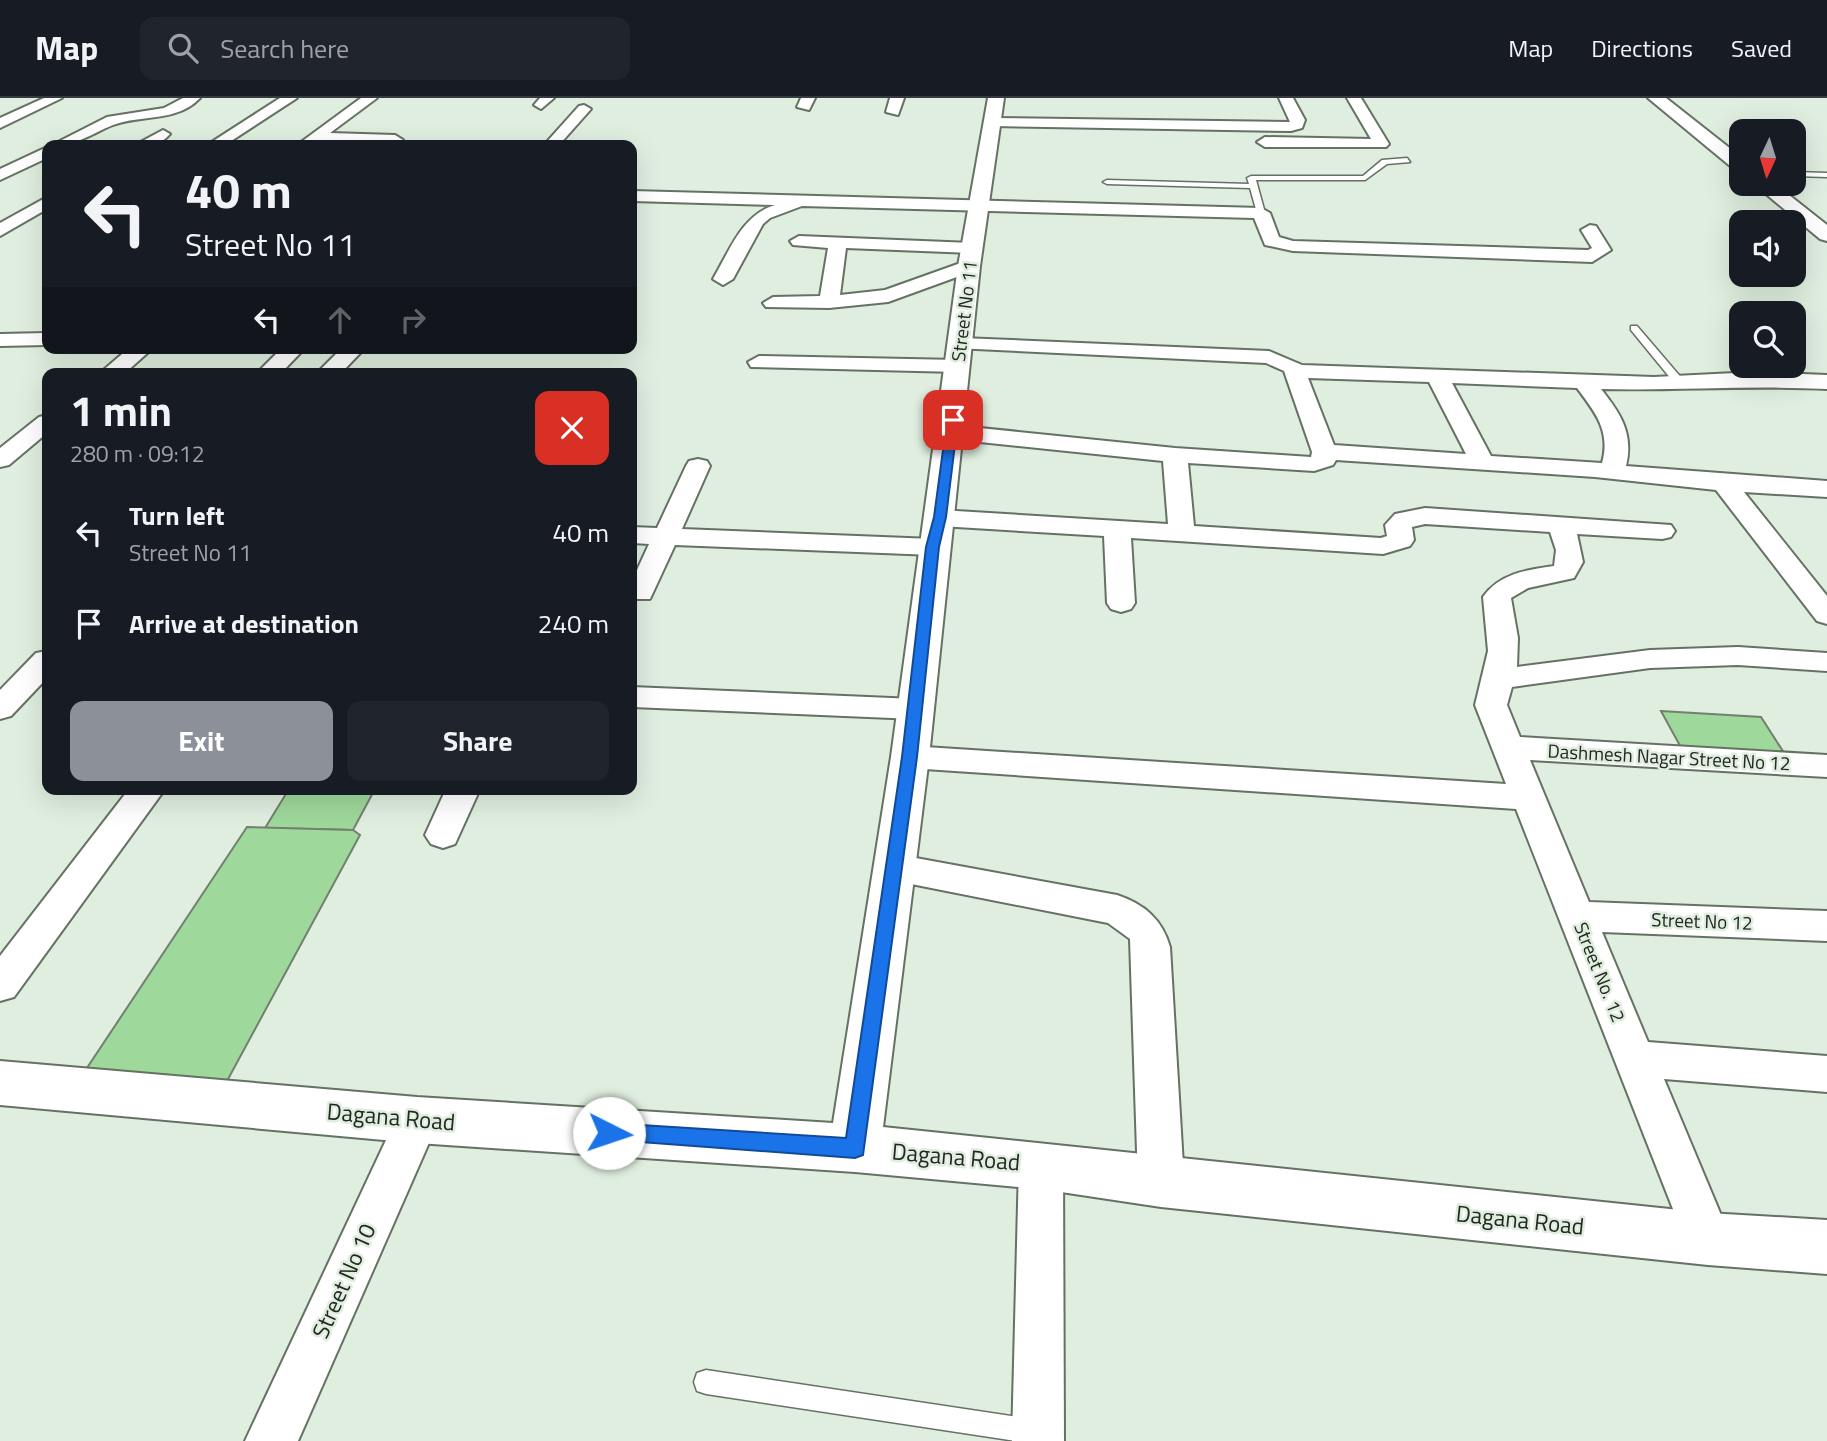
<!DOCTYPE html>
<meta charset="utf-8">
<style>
:root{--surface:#171b24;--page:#20242c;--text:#f1f3f6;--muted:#9ea1a6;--line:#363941;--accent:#8c9099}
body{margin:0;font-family:"Titillium Web",sans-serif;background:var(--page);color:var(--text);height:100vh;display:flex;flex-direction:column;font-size:26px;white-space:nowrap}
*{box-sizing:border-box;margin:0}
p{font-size:23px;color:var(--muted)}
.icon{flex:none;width:38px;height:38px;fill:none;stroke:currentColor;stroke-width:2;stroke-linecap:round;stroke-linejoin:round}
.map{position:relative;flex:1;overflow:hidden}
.sheet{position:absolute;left:42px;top:270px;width:595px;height:427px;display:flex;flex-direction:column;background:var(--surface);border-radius:14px;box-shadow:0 7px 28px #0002}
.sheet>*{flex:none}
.hud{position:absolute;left:42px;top:42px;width:595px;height:214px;border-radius:14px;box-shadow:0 7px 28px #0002;background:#171b24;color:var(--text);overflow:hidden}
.needle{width:46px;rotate:184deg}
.buttons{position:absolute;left:1729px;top:21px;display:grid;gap:14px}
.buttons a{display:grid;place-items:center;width:77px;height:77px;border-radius:14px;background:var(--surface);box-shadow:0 7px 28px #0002;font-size:35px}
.pin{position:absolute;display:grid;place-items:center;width:60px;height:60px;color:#fff;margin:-30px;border-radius:14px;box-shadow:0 4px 10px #0006}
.me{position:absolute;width:77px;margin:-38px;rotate:94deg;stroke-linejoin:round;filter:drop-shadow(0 0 5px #0008)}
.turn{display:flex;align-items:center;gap:24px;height:147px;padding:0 28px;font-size:32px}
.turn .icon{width:91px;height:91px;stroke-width:2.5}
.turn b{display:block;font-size:49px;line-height:60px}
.lanes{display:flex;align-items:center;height:66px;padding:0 28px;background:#0003;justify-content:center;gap:35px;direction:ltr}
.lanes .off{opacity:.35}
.round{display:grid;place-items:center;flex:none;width:74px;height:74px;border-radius:14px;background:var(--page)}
.headline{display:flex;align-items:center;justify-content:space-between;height:119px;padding:0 28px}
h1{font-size:42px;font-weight:700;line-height:52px}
.cta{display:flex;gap:14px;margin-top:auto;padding:14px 28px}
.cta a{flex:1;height:80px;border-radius:14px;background:var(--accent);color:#fff;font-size:28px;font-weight:700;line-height:80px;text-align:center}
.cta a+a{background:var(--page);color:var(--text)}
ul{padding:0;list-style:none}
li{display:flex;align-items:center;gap:21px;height:91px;padding:0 28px}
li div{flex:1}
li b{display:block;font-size:26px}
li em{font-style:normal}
header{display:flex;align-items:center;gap:42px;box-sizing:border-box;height:98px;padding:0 35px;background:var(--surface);border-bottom:2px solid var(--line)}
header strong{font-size:33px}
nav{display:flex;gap:38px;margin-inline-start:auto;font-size:24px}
.search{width:490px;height:63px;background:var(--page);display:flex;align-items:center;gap:18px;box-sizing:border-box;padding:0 24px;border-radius:14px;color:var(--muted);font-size:26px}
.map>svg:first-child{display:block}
.building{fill:#9ed89a;stroke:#738071;stroke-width:2}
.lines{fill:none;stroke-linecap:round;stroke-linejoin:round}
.service-casing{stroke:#657163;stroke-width:3}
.minor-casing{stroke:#657163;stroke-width:4}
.tertiary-casing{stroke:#657163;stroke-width:4}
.service{fill:#fff;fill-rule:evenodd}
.minor{fill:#fff;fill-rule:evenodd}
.tertiary{fill:#fff;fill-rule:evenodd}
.route{fill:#1a73e8;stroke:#114b97;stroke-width:2}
.labels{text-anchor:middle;stroke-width:5;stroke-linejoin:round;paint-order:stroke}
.street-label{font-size:19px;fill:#232822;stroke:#dfeede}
.near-street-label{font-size:23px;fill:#232822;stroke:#dfeede}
</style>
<header>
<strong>Map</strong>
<div class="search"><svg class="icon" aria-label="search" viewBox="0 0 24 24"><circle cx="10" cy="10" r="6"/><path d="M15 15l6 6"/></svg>Search here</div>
<nav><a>Map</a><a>Directions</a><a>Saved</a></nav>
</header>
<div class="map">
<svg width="1827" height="1343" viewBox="0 0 1827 1343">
<rect width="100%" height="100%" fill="#dfeede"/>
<g class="building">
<path d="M1661,613L1761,619L1788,661L1684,655Z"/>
<path d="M289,691H375L353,732L265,730Z"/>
<path d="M247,729L353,732L360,737L220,996L77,985Z"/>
</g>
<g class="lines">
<defs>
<g id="service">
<path d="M1407,60L1410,64L1387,66L1365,82H1256L1265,115L1261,117L1257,115L1250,90L1107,86L1103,84L1107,82L1249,86L1247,80L1251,78H1363L1382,62Z"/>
<path d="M1794,74L1827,75V79L1794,78Z"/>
<path d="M1631,228H1637L1684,283V287H1676L1631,232Z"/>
<path d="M706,1272L1032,1321L1041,1324L1044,1333L1038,1343H1016L706,1296L697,1293L694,1284L697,1275Z"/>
</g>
<g id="minor">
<path d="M44,0H62L0,30V20Z"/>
<path d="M183,0H200C176,25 142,16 113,27C91,36 76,48 52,47L107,19L164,10Z"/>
<path d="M280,0H297L225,47H207Z"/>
<path d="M361,0H377L330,35L395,37L403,42L400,45L319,44L314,47H297Z"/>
<path d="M540,0H554L541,11L534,7Z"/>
<path d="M801,0H815L809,12L797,9Z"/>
<path d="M890,0H904L898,17L886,14Z"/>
<path d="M1279,0H1293L1305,22L1302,30L1291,33L992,28L985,24L992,20L1290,24Z"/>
<path d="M1347,0H1361L1389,46L1386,49H1265L1257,44L1265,39L1371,41Z"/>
<path d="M584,7L591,11L559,47H544L579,8Z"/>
<path d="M163,32L170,36C161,47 149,48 135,47Z"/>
<path d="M47,49V60L0,82V71Z"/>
<path d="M632,93L1261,110L1270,115L1279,139L1293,143L1588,152L1592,150L1581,132L1590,127L1596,128L1611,152L1592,164L1293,153L1265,147L1254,120L802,108L770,120L763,126L733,181L723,187L713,181C730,152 742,117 775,107L632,103Z"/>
<path d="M47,99V111L0,138V125Z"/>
<path d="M799,138L972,145L981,150L972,155L846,150L840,197L885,192L969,162L978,168L976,172L888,204L829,210L766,209L763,205L773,199L820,198L828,150L793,147L790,143Z"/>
<path d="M47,235V247L0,248V236Z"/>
<path d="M962,240L1269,253L1302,267L1654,279L1755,274L1827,277V291C1751,287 1676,293 1601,291C1620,315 1634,335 1626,368L1827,383V399L1744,394L1827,498V526L1817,523L1716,392L1595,379L1336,362L1333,367L1314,373L1188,365L1194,428L1381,440L1387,438L1385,427L1395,416L1425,410L1671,427L1675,433L1671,439L1662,441L1577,436L1583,464L1574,480L1528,490L1511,500L1518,540L1517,569L1650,552L1738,549L1827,555V573L1738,567L1650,570L1512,589L1507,607L1520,639L1827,657V679L1530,662L1589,804L1827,813V843L1602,834L1648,944L1827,958V994L1664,981L1731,1141L1725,1157L1708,1164L1691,1157L1516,711L910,670L898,667L894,659L898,651L910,648L1506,686L1475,607L1488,553L1483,499C1500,475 1527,472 1554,468L1556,452L1550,434L1425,426L1412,429L1414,442L1410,448L1383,456L1131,440L1135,505L1131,511L1121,514L1111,511L1107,505L1104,438L940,428L931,426L927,420L931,414L940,412L1168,426L1163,363L951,341L943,339L939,334L943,329L951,327L1175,350L1311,359L1312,354L1284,273L1266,265L955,250L952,246ZM1308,280L1429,284L1466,356L1334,347ZM1452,285L1577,290C1595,314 1611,333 1602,365L1491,358Z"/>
<path d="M129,250H153L125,275H100Z"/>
<path d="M282,250H305L281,275H257Z"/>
<path d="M342,250H365L341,275H317Z"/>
<path d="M759,258L958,262L969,268L958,274L751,269L748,264Z"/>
<path d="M47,317V335L9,367L0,369V350L39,319Z"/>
<path d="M698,361L707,363L710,368L682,431L933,441L942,443L946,449L942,455L933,457L675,447L650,501H632V483L649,446L632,445V429L657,430L686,368L689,363Z"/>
<path d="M47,553V580L11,618L0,621V592L36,555Z"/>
<path d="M632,589L915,601L926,604L931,611L926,618L915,621L632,609Z"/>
<path d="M129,691H165L14,899L0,903V858Z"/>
<path d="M446,691H480L455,746L443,750L431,746L425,737Z"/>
<path d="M894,756L1117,797C1144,806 1162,821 1170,849L1184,1084L1177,1099L1161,1105L1145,1099L1138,1084L1130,841L1108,825L881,780L876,770L881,760Z"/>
<path d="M417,1002L432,1008L439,1022L298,1343H245L402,1008Z"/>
<path d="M1041,1046L1057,1052L1063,1067L1064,1343H1012L1019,1067L1025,1052Z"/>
</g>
<g id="tertiary">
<path d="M988,0H1004L980,168L929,659L883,1029L1708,1115L1827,1122V1176L1708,1167L1161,1109L1041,1091L855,1074L417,1045L0,1007V963L417,999L833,1025L891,659L958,168Z"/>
<path d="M1648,0H1666L1741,59V73L1735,72Z"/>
<path d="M1754,86H1775L1827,127V143L1820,141Z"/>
</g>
</defs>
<use href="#service" class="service-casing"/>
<use href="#minor" class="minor-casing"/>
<use href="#tertiary" class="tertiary-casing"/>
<use href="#service" class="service"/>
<use href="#minor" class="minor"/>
<use href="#tertiary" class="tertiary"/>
</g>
<path class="route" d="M953,318L958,322L946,419L939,449L917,659L863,1057L855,1060L601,1041L598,1035L601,1028L609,1025L846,1040L902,659L926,449L934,419L947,322Z"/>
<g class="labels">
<g class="street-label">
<text transform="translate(964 213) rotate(-83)" y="7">Street No 11</text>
<text transform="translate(1669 659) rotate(3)" y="7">Dashmesh Nagar Street No 12</text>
<text transform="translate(1702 823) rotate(2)" y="7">Street No 12</text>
<text transform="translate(1600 874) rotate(68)" y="7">Street No. 12</text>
</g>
<g class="near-street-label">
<text transform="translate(391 1019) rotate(5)" y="8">Dagana Road</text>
<text transform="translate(956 1059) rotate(5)" y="8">Dagana Road</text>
<text transform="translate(1520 1122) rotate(6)" y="8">Dagana Road</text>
<text transform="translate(344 1183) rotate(-66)" y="8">Street No 10</text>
</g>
</g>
</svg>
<div class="buttons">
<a><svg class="needle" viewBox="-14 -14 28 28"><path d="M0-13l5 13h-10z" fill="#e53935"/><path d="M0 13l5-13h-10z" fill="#9ea1a6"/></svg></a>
<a><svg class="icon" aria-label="sound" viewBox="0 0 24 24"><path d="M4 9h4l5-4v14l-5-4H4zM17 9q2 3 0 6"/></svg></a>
<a><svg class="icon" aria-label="search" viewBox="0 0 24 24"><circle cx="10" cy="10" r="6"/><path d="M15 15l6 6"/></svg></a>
</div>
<div class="pin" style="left:953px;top:322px;background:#d93025"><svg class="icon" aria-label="arrive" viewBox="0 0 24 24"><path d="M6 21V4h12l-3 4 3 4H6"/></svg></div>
<svg class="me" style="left:609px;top:1035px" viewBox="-20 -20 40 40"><circle r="19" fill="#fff"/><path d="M0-13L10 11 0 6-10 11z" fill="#1a73e8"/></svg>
<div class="hud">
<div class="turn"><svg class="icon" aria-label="left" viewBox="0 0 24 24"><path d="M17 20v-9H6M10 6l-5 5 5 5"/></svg><div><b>40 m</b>Street No 11</div></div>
<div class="lanes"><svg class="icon" aria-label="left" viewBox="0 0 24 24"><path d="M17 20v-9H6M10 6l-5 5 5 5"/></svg><svg class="icon off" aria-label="ahead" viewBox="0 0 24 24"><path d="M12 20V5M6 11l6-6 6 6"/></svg><svg class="icon off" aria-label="right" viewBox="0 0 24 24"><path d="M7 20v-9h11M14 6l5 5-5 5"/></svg></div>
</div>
<section class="sheet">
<div class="headline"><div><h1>1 min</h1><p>280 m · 09:12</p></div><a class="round" style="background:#d93025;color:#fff"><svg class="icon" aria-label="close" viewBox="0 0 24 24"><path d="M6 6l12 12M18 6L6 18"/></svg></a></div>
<ul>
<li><svg class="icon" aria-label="left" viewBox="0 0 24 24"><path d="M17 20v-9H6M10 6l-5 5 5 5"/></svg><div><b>Turn left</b><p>Street No 11</p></div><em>40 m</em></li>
<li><svg class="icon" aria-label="arrive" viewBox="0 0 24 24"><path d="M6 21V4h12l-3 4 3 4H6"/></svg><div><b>Arrive at destination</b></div><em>240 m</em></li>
</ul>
<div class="cta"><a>Exit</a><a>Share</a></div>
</section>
</div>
